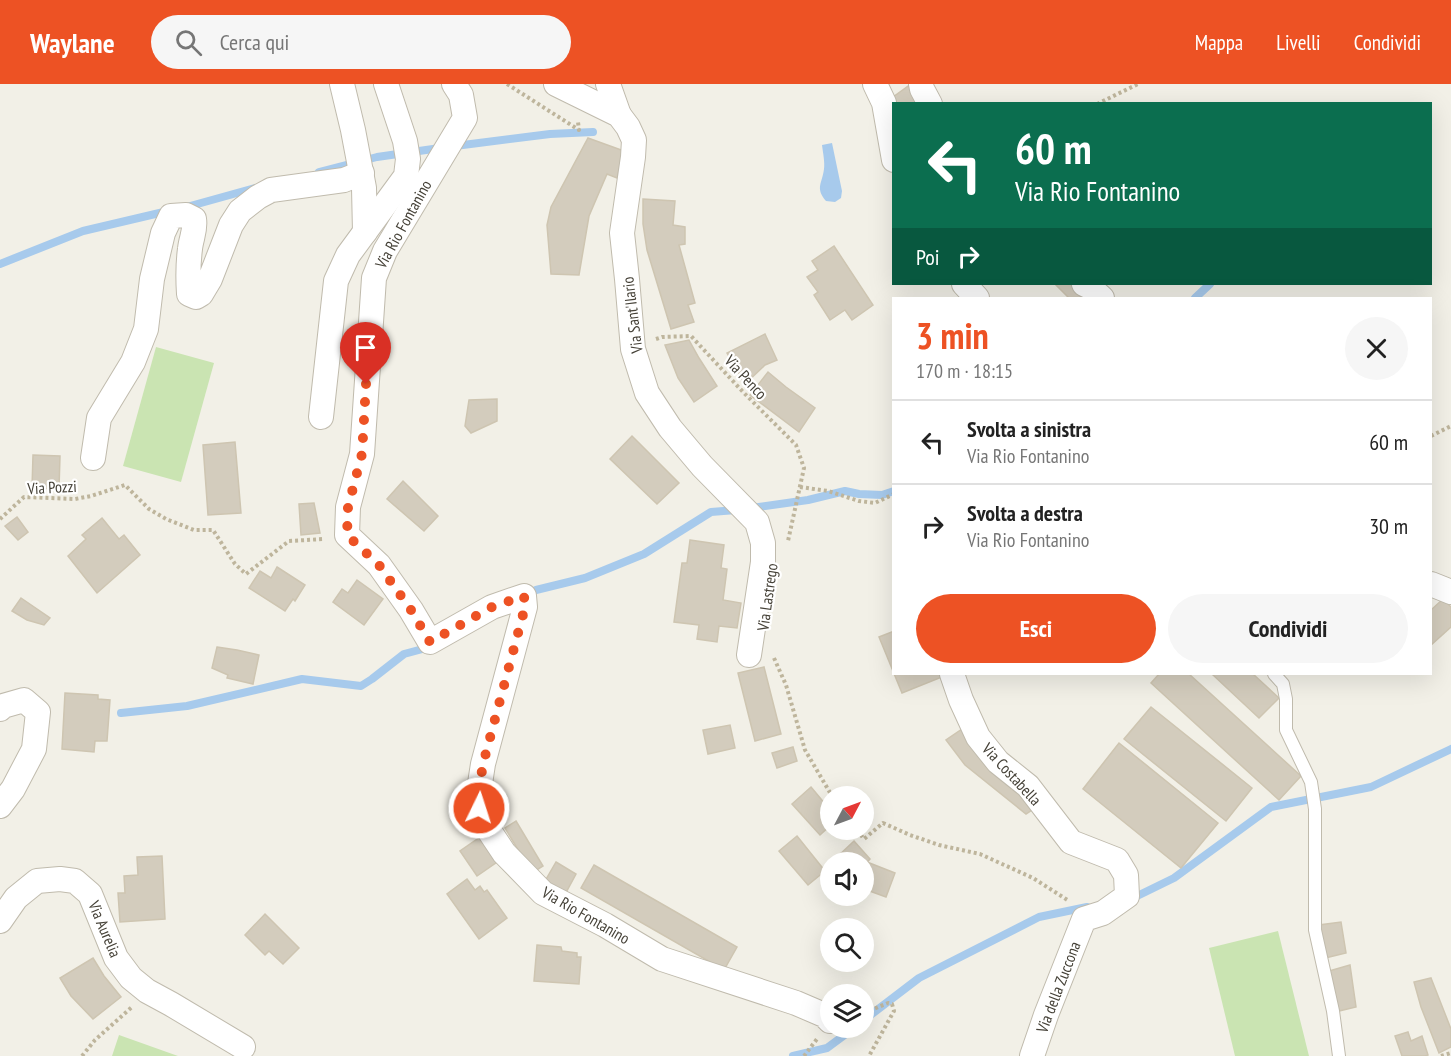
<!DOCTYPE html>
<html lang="it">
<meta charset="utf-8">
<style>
:root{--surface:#fff;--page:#f6f6f6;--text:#222;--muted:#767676;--line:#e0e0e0;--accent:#ed5224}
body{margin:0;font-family:"PT Sans Narrow",sans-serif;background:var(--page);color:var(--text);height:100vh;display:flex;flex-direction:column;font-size:22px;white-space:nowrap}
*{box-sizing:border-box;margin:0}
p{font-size:20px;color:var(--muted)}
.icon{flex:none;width:33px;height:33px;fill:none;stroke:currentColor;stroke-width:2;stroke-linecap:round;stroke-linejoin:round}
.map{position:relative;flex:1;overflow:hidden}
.side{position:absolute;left:892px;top:213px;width:540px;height:378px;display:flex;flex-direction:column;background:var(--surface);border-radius:0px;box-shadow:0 6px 24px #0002}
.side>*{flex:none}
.top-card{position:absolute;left:892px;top:18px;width:540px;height:183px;border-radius:0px;box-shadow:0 6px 24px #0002;background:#0b6e4f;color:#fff;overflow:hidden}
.needle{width:39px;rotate:49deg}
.fabs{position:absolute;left:820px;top:702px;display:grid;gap:12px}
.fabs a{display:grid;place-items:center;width:54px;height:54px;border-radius:50%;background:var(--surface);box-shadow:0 6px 24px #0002;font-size:30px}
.pin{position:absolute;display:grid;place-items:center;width:51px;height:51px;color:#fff;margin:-62px -26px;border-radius:50% 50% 50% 0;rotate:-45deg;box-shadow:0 0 6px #0007}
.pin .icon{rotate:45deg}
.me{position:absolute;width:66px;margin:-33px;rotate:4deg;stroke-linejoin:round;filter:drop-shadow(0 0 4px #0008)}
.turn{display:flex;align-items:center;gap:21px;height:126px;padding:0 24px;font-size:27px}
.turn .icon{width:78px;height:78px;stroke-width:2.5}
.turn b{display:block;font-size:42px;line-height:51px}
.then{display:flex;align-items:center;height:57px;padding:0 24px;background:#0003;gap:12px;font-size:22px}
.round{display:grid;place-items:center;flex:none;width:63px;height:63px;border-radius:32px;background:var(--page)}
.head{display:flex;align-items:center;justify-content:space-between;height:102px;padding:0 24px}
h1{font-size:36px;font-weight:700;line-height:45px;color:var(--accent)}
.cta{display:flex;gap:12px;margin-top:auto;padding:12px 24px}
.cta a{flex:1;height:69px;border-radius:36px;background:var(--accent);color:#fff;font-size:24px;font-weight:700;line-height:69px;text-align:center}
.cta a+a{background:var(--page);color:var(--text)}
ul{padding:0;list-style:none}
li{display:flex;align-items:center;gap:18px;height:84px;padding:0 24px;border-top:2px solid var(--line)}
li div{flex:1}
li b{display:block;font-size:22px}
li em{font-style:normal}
header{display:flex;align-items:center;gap:36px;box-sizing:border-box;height:84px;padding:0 30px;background:var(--accent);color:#fff}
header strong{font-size:28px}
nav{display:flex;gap:33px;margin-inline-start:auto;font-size:21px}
.search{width:420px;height:54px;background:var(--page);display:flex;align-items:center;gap:15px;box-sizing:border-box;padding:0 21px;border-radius:33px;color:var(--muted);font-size:22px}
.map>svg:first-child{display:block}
.green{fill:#cae4b2}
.water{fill:#a7caec}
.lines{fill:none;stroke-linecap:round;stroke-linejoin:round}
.stream{stroke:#a7caec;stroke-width:8}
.building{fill:#d3ccbd;stroke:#cec5b1;stroke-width:1.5}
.lane-casing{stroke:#c0bbad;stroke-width:14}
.street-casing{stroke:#c0bbad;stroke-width:26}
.path{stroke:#beb59c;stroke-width:4;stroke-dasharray:3 3;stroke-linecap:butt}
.lane{stroke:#fff;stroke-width:12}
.street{stroke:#fff;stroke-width:24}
.route{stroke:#ed5224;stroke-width:10;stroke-dasharray:0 18}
.labels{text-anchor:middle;stroke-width:4.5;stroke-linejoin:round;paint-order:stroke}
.street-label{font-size:16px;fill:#454137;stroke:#fff}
</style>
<header>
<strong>Waylane</strong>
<div class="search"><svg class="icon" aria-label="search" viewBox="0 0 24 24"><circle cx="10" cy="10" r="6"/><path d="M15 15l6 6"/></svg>Cerca qui</div>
<nav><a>Mappa</a><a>Livelli</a><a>Condividi</a></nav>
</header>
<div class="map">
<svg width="1451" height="972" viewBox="0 0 1451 972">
<rect width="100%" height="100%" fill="#f2f0e7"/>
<g class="green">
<path d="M156,263L214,279L181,398L123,382Z"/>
<path d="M1278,847L1309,972H1235L1209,864Z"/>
<path d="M119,951L178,972H112Z"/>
</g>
<path class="water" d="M832,59L842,107L841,114L835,118L826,117C815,104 822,100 824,85C825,78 823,69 822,61Z"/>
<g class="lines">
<g class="stream">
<path d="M455,62L550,50L593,48"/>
<path d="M319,88L377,73L440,64"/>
<path d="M183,124L255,104"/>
<path d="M0,180L83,147L168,127"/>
<path d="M1195,214L1210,200"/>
<path d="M751,424L808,416L845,407L859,410L882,411L894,407"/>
<path d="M528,511L536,506L585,494L644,470L711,428L736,426"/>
<path d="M121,629L187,622L302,595L361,602L372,595L404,570L430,563"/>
<path d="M1131,815L1174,794L1271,723L1371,703L1451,665"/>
<path d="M864,936L919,894L1039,833L1087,823"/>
<path d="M793,972L827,964L854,944"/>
</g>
</g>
<g class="building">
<path d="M911,0L924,20H895L893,13Z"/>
<path d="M588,54L624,67L617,94L607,90L589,132L579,191L551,190L547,141L551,123Z"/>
<path d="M643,115L675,117L673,141L685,143V160L679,161L695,219L688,221L694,238L671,245L647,166L643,140Z"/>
<path d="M834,162L873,221L852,236L845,226L830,236L814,211L818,208L807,193L818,186L812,177Z"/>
<path d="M1055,200H1070L1096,214H1069Z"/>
<path d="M765,250L777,276L765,281L745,300L727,269Z"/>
<path d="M689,256L699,274L717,302L694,318L678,294L665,261Z"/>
<path d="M768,288L786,303L815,324L799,348L750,311Z"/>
<path d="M497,315V337L471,349L465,342L469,316Z"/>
<path d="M632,352L679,399L657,420L610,375Z"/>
<path d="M235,358L241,429L208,431L203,361Z"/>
<path d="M33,371L60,372L59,405L32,404Z"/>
<path d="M403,397L438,432L424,447L387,415Z"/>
<path d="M314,419L320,449L301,451L299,420Z"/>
<path d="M17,433L28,448L18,456L5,442Z"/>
<path d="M102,434L119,455L124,451L140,471L97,509L68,472L86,455L82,451Z"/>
<path d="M690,456L724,461L721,484L727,485L723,516L741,519L737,544L719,542L717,558L697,555L699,541L674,538L682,479H687Z"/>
<path d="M277,483L305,501L295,517L293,515L285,527L249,504L260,487L271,494Z"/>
<path d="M357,496L383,515L364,541L333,518L342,505L348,509Z"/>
<path d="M21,514L50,534L44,541L27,536L12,527Z"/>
<path d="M1443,515L1451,523V543L1431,561V526Z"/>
<path d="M894,547V590H940L942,593L902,609L879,553Z"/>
<path d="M217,563L237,566L259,571L253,600L227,594L228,591L212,584Z"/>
<path d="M764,583L781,650L755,657L738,589Z"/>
<path d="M1159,590H1189L1301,692L1279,716L1151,599Z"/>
<path d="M1212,590H1253L1279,614L1259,634Z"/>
<path d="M65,609L98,611V615L110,616L107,657H95L94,668L62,665Z"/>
<path d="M1151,623L1252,704L1226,737L1124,655Z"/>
<path d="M730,641L735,664L708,670L703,646Z"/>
<path d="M968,641L1038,722L1026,730L965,681L946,656Z"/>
<path d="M1119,659L1218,739L1181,784L1083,705Z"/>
<path d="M793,663L797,677L777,684L772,669Z"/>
<path d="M811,703L831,727V741L820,751L792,720Z"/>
<path d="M516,737L543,782L532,789L505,744Z"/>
<path d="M483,751L500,776L477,792L460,767Z"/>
<path d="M797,752L825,787L808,801L779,767Z"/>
<path d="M854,757L870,775L864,782V778H842L837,773Z"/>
<path d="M162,772L165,835L120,838L118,809H125L124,792L138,791L137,773Z"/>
<path d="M556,778L576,790L562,816L541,804Z"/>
<path d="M867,778L895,789L886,813L864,805V791Z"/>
<path d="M594,781L737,863L724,886L581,804Z"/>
<path d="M467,795L475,806L480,802L484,808L487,806L507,834L479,855L447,810Z"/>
<path d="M265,830L299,864L283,880L269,867L265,871L245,851Z"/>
<path d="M1341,838L1346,869L1325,874L1319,841Z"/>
<path d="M537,861L561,863L562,867L577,869V873H581L579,900L534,897Z"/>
<path d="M93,874L104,892L121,913L93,935L71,912L60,894Z"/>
<path d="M1350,881L1356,923L1339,927L1329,887Z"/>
<path d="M1431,894L1451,945V963L1439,969L1421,923L1414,898Z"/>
<path d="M1408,948L1411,957L1422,952L1428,971L1425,972H1402L1395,952Z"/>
</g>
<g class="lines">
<defs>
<path id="lane" d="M1274,590L1283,600L1286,615V646L1311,698L1315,725V846L1333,927L1339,972"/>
<g id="street">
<path d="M342,0L353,46L364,104L365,148"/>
<path d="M454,0L461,11L465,34L385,167L374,194L362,370L348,423L347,451L379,481L411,526L430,558L492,523L524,512L525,523L483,680L479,706V724L488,745L504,769L543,809L605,841L662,875L796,919L824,931L830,937"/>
<path d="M556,0L619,31L628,43L634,56L633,73L622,149L627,195L633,265L647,309L670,344L702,382L757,438L763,459V478L749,571"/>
<path d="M608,0L619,31"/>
<path d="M875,0L884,19L894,76"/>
<path d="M921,0L922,5L930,20"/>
<path d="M964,200L977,214"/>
<path d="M1084,200L1090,203L1102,214"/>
<path d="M321,333L336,197L348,171L406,92L408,75L405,57L386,0"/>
<path d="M93,374L99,334L133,278L146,245L152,195L163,149L171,132L186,131L194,135C196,146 191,154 190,165C188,180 188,195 189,210L196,213L201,210L210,195L231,141L240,127L258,113L271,106L344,96L362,89"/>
<path d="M1431,500L1451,508"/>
<path d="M952,590L961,616L978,653L998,678L1028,702L1071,758L1117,776L1126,791L1127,812L1103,829L1084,835L1046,931L1032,972"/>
<path d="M0,625L3,622L24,616L38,628L34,665L13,705L0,722"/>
<path d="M0,837L16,814L37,797L60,795L75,797L90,810L116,874L131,894L147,907L171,920L243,963"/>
</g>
</defs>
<use href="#lane" class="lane-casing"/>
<use href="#street" class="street-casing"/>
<g class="path">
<path d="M507,0L579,46L578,38"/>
<path d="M1097,20L1138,0"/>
<path d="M656,255L662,253L691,252L744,309L796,361L804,384L788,457"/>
<path d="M1431,352L1451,342"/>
<path d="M800,403L828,407L859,417L875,419L894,410"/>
<path d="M0,435L24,413L75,415L91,412L125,401L149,425L166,435L194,446H213L235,480L246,490L289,457L324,455"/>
<path d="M774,574L786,601L805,666L832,712"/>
<path d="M857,746L864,755L883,739L910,751L939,761L980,770L1033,794L1069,817"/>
<path d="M864,929L888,919L892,920L894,927L869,972"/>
<path d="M82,972L95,956L132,923"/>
<path d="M804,972L817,955"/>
<path d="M1441,972L1451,969"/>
</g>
<use href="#lane" class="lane"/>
<use href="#street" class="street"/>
</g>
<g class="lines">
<path class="route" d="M366,300L362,370L348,423L347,451L379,481L411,526L430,558L492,523L524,512L525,523L483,680L479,706V724"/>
</g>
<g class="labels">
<g class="street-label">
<text transform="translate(403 140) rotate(-61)" y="6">Via Rio Fontanino</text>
<text transform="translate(632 231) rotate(-97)" y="6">Via Sant'Ilario</text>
<text transform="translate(746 293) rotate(47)" y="6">Via Penco</text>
<text transform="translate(52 403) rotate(-3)" y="6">Via Pozzi</text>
<text transform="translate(767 513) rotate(-82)" y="6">Via Lastrego</text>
<text transform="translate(1012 690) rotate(47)" y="6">Via Costabella</text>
<text transform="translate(586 831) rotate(30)" y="6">Via Rio Fontanino</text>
<text transform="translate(105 845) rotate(67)" y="6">Via Aurelia</text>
<text transform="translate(1058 903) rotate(-69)" y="6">Via della Zuccona</text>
</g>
</g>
</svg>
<div class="fabs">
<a><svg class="needle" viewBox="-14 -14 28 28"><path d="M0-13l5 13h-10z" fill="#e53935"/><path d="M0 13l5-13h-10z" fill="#767676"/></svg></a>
<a><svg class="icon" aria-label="sound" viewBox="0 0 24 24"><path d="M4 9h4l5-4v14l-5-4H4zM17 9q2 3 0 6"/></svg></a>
<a><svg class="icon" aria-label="search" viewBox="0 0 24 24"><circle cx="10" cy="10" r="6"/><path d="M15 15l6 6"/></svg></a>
<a><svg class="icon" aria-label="layers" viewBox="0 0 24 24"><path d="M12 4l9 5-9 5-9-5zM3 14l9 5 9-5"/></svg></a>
</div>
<div class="pin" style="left:366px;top:300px;background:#d93025"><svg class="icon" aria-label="arrive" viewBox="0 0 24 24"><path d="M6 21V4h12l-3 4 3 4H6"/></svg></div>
<svg class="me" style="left:479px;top:724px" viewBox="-20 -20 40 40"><circle r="17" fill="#ed5224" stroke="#fff" stroke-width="3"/><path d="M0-11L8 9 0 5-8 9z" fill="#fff"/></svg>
<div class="top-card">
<div class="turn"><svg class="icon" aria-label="left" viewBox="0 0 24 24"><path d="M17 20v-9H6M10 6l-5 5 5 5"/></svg><div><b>60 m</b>Via Rio Fontanino</div></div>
<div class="then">Poi<svg class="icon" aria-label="right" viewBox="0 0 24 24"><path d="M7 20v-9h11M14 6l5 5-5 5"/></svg></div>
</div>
<section class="side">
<div class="head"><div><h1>3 min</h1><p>170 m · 18:15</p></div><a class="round"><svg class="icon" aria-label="close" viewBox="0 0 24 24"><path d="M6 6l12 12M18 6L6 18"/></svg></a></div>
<ul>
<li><svg class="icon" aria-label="left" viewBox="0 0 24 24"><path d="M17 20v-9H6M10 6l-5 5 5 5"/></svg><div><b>Svolta a sinistra</b><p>Via Rio Fontanino</p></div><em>60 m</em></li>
<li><svg class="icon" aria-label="right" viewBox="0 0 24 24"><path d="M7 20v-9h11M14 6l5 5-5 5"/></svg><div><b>Svolta a destra</b><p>Via Rio Fontanino</p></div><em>30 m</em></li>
</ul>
<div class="cta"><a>Esci</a><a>Condividi</a></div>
</section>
</div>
